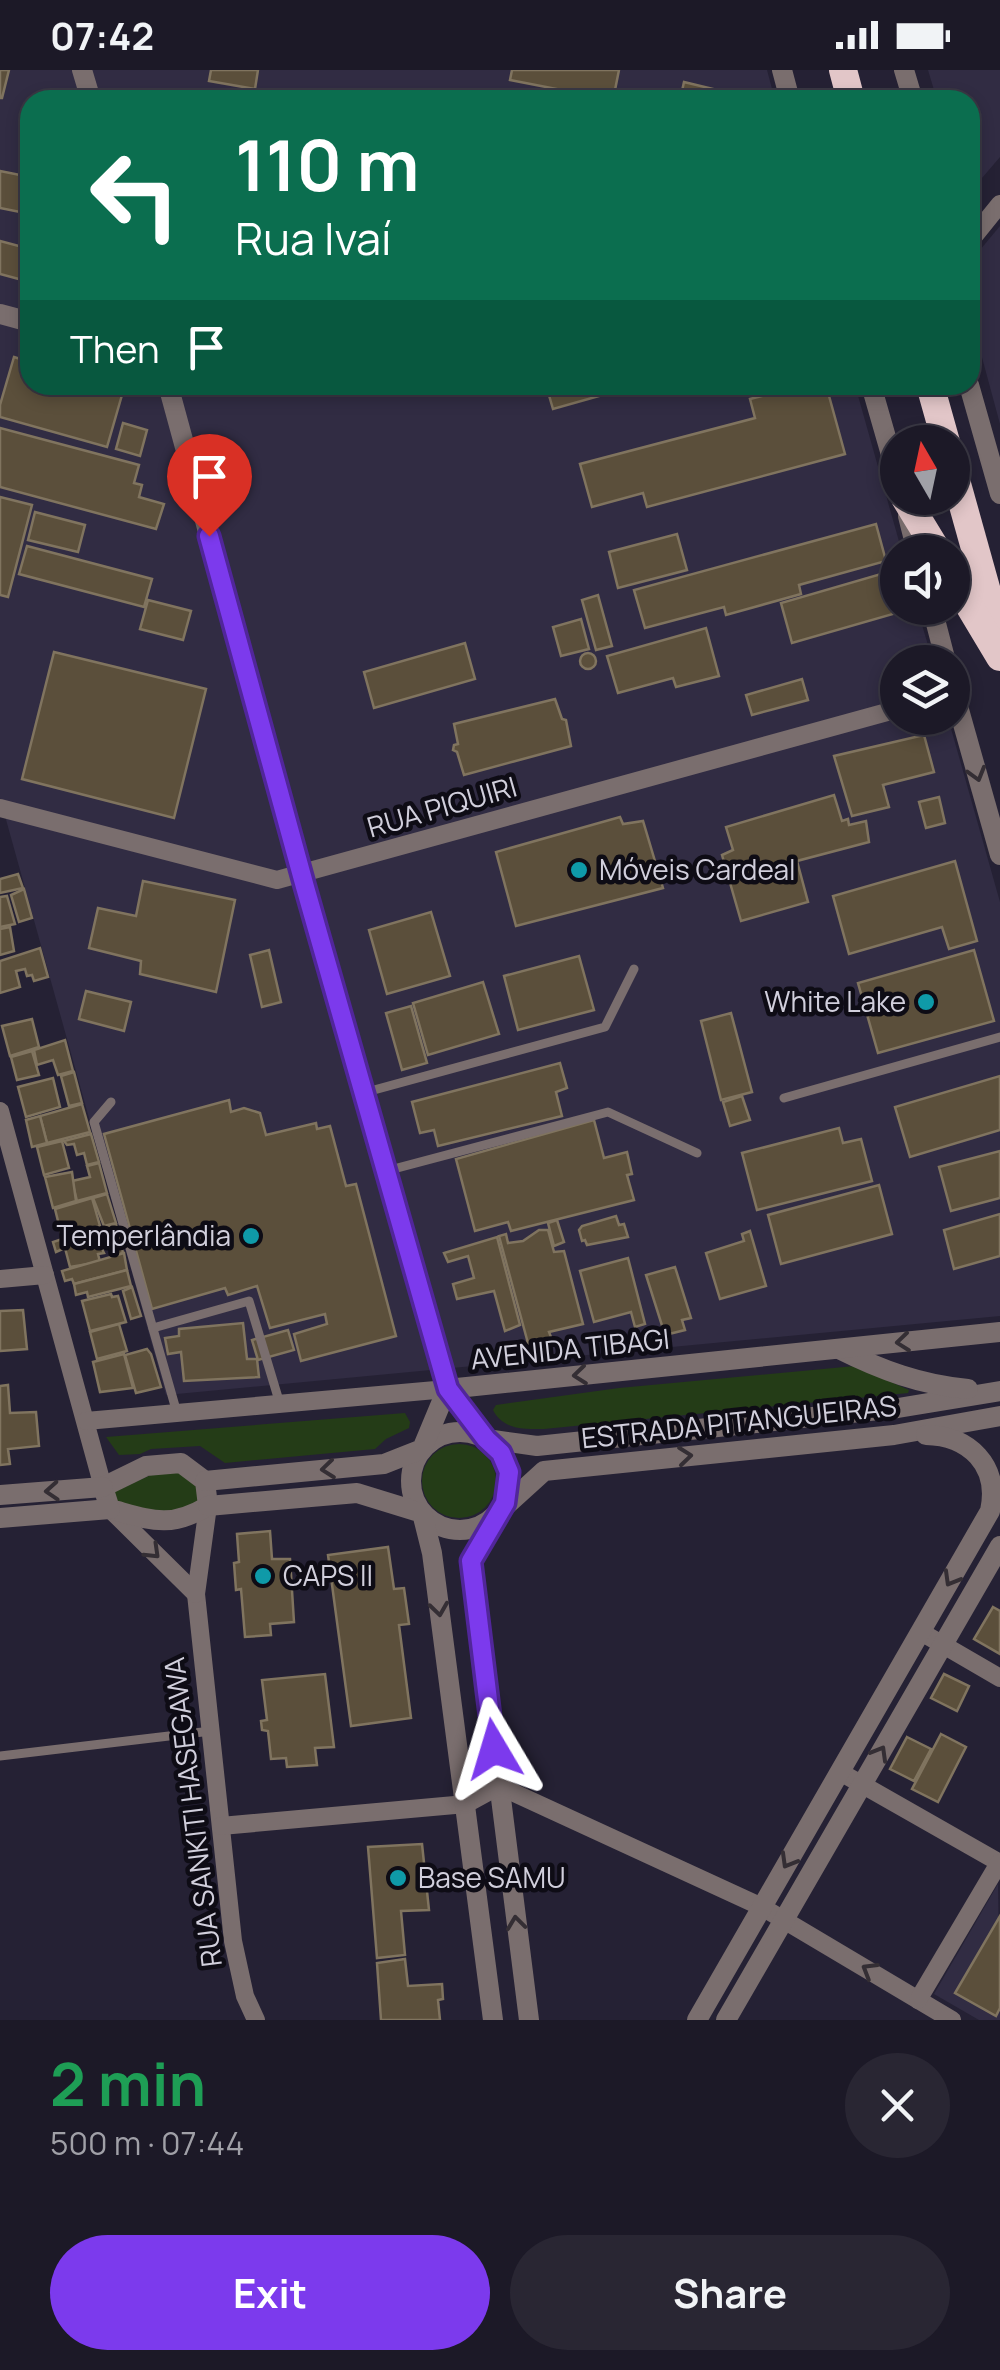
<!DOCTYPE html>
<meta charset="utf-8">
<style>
:root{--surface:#1c1927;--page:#292633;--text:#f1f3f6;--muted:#a0a0a7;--line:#3a3844;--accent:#7c3aed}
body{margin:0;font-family:Manrope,sans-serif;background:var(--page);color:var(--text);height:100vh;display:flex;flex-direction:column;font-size:38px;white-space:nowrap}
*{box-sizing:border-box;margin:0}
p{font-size:32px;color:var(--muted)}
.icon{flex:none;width:55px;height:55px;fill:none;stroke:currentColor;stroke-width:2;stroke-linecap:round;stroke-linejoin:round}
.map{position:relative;height:1950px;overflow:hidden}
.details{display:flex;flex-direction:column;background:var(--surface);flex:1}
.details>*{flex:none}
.banner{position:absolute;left:20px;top:20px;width:960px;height:305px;border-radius:30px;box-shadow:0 5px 15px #0003,0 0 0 2px var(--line);background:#0b6e4f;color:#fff;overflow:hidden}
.needle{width:65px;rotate:351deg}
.controls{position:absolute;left:880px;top:355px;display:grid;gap:20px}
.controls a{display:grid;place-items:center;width:90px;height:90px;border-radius:50%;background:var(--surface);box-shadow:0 5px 15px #0003,0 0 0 2px var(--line);font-size:50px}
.pin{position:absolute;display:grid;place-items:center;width:85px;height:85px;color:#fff;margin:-102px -42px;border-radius:50% 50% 50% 0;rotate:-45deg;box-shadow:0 0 10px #0007}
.pin .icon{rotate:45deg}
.me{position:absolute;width:110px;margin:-55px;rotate:353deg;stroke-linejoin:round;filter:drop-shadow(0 0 8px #0008)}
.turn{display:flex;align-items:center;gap:35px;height:210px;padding:0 50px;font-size:45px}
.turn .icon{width:130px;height:130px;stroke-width:2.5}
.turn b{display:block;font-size:70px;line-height:85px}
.then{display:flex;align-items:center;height:95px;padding:0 50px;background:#0003;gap:20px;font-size:38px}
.round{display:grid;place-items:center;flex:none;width:105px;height:105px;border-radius:52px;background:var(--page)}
.headline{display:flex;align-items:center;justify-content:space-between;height:170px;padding:0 50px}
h1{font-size:60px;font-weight:700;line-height:75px;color:#1e9e55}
.cta{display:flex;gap:20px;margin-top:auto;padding:20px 50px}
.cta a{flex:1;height:115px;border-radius:60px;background:var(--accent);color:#fff;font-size:40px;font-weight:700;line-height:115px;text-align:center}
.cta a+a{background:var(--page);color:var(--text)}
.status{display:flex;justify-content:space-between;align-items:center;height:70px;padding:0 50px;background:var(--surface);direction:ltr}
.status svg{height:28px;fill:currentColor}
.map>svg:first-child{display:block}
.built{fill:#312c43}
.green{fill:#243c17}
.building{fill:#5b4f3b;stroke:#80745f;stroke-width:2.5}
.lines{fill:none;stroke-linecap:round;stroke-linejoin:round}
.service{stroke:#7a6e6e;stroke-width:9}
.minor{stroke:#7a6e6e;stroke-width:18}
.tertiary{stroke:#7a6e6e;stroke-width:20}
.trunk{stroke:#e2c6c8;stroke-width:28}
.oneway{stroke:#342e34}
.route-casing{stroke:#51269a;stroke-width:25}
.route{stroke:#7c3aed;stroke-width:18}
.culture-dot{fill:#0f9aa8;stroke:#0e0c15;stroke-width:4}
.labels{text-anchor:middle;stroke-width:9;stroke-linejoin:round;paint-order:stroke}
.street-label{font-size:28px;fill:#d1cfdc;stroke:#0e0c15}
.poi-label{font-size:28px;fill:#d1cfdc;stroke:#0e0c15;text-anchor:start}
</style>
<div class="status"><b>07:42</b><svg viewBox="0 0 49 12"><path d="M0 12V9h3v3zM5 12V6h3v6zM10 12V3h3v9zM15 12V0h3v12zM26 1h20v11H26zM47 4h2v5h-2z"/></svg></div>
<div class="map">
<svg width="1000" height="1950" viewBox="0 0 1000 1950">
<rect width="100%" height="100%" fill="#252134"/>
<g class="built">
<path d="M0,0H767L775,30H30V315H855L902,482H898V538H917L933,592H898V648H948L1000,832V1246L166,1325L0,728Z"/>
<path d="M928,0H1000V87L970,122V30H937Z"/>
<path d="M1000,156V354L970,243V192Z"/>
<path d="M998,1814L1000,1950H979L934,1924Z"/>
</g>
<g class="green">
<path d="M855,1296L909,1320L908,1323L544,1359C524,1359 503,1360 493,1340L496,1335L619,1318Z"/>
<path d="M405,1343L410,1352L409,1358L386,1369L375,1379L225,1393L200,1376L151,1379L140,1384L119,1385L106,1367Z"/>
<circle cx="459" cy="1411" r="37"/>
<path d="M157,1402H183L197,1411L199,1430L194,1437L157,1443L117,1432L114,1422Z"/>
</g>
<g class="building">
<path d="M0,0H9L2,28H0Z"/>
<path d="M211,0H258L255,19L209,11Z"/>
<path d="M512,0H619L613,30L510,10Z"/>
<path d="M684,12L742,26V30H680Z"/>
<path d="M639,21L680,30H637Z"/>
<path d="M0,101L30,107V144L0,138Z"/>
<path d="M0,171L30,179V212L0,204Z"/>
<path d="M14,287L30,292V315L124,318L107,377L0,347V335Z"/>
<path d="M546,315H638L553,339Z"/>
<path d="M804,315H826L845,384L647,437L643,423L592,437L580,394L755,348L750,329Z"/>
<path d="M123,353L147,360L140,386L116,379Z"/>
<path d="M0,358L139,395L134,413L142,415L139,427L164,434L156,459L0,417Z"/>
<path d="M0,427L32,435L8,527L0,525Z"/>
<path d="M35,442L85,455L78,482L28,470Z"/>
<path d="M876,454L886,491L799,515L801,524L726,545L724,537L645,558L634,520Z"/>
<path d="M677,464L687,500L618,518L609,482Z"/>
<path d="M27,476L152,509L144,537L19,504Z"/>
<path d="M881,504L893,544L792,573L781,533Z"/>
<path d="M598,525L612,576L596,580L582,530Z"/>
<path d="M148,530L191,541L183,570L140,559Z"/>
<path d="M581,549L589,579L561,586L553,557Z"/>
<path d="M706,558L719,606L676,617L673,608L618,623L607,586Z"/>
<path d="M465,573L475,609L374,638L364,602Z"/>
<path d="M54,582L206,619L174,748L22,709Z"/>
<circle cx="588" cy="591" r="8"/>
<path d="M802,609L808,630L752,645L746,625Z"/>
<path d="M555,629L562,649L566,650L571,676L464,705L457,682L453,680L454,675L458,674L454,654Z"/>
<path d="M924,665L934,702L883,715L889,737L852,746L834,686Z"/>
<path d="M834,725L842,751L848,749L849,755L866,751L869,772L797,791L808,832L741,851L722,785L733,780L726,757Z"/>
<path d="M939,727L945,753L926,758L919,732Z"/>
<path d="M620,747L623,754L643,751L663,818L516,856L496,782Z"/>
<path d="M955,791L977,871L949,879L942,857L849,884L833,826Z"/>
<path d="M18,804L23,818L0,823V809Z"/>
<path d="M143,811L235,830L216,922L140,904L141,891L89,878L98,838L136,846Z"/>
<path d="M24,819L32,848L19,852L11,825Z"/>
<path d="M7,826L15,854L0,857V827Z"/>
<path d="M431,842L450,906L387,924L369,860Z"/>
<path d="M10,857L14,881L0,885V859Z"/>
<path d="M40,878L48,907L34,911L32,905L27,906L25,899L16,901L20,917L0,923V891Z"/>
<path d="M269,880L281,932L262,937L250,885Z"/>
<path d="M974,880L994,951L878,983L858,913Z"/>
<path d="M579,886L594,940L518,960L504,906Z"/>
<path d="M483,912L499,964L428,985L413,933Z"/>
<path d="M86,921L131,932L124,961L79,949Z"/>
<path d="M411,936L427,993L402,1000L386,943Z"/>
<path d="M731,943L752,1022L721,1030L701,951Z"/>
<path d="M32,949L39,977L10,986L2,956Z"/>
<path d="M65,970L73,1001L58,1005L53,990L37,995L34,980Z"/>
<path d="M32,981L39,1005L17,1010L11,987Z"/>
<path d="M560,993L567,1018L556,1022L562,1046L438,1076L434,1060L420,1063L412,1032Z"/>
<path d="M74,1002L82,1033L69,1036L61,1006Z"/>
<path d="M1000,1006V1060L910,1087L895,1037Z"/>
<path d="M53,1008L60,1037L26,1047L18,1017Z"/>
<path d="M742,1026L750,1050L730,1056L723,1032Z"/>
<path d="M229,1030L231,1042L244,1038L260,1043L266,1065L316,1053L317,1059L330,1056L346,1116L356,1114L396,1266L301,1291L294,1264L327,1254L325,1244L270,1258L257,1216L228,1225L225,1218L152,1239L104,1064Z"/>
<path d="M82,1034L90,1062L47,1073L40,1046Z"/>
<path d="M40,1046L47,1073L32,1077L26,1050Z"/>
<path d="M594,1050L604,1088L627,1082L632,1104L627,1105L634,1130L511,1161L508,1152L475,1161L456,1089Z"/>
<path d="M839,1058L843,1073L861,1069L872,1111L757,1140L742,1083Z"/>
<path d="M91,1064L99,1092L87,1095L84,1083L77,1085L74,1074L67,1075L64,1071Z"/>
<path d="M62,1071L69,1098L44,1105L37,1077Z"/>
<path d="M1000,1081V1128L951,1141L939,1097Z"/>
<path d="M99,1093L107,1123L77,1131L72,1111L90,1107L87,1096Z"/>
<path d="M72,1102L76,1131L53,1138L45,1107Z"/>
<path d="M879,1115L892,1164L781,1194L768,1145Z"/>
<path d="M107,1124L116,1153L104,1156L93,1128Z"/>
<path d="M92,1128L100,1156L62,1167L55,1139Z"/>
<path d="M1000,1144V1186L954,1199L944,1160Z"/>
<path d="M616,1146L619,1155L624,1154L628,1167L587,1175L585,1170L582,1171L579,1160L582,1156Z"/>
<path d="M557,1150L564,1172L554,1176L548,1153Z"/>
<path d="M116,1154L123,1183L113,1186L104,1158Z"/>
<path d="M92,1159L104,1183L98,1184L100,1192L70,1197L65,1178L56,1182L53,1172Z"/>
<path d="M539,1160H548L554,1182L564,1181L583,1254L549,1262L554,1275L529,1277L499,1166L506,1164L508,1173L523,1171Z"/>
<path d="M750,1161L766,1216L720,1229L706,1183L744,1171L742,1164Z"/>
<path d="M497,1167L520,1255L505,1261L494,1221L457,1229L453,1214L474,1208L468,1186L448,1192L444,1183Z"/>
<path d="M124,1183L127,1200L74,1214L72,1209L65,1211L62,1201Z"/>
<path d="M628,1188L645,1254L635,1257L631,1242L594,1252L580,1201Z"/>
<path d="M675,1197L691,1248L682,1250L685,1260L665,1265L646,1205Z"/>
<path d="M127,1200L131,1216L88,1227L87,1222L76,1225L74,1214Z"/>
<path d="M132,1217L141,1246L131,1249L123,1221Z"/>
<path d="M111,1224L112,1227L118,1226L126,1252L90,1261L82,1231Z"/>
<path d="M23,1240L27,1279L0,1281V1241Z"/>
<path d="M243,1253L247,1289H257L259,1307L184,1311L181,1282L168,1284L165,1268L179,1266V1259Z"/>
<path d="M119,1254L127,1281L97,1289L90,1262Z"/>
<path d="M288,1260L294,1280L258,1290L252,1270Z"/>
<path d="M147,1279L151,1284L161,1317L136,1323L125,1285Z"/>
<path d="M124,1284L133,1318L100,1322L93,1292Z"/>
<path d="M8,1315L10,1343L36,1342L39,1376L8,1379L10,1394L0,1395V1316Z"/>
<path d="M270,1461L272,1489H290L294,1552L270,1554L271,1565L245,1567L241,1519L236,1520L234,1493L239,1492L237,1464Z"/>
<path d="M388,1477L394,1519L404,1518L409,1554L399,1555L411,1648L351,1656L328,1485Z"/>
<path d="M993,1537L1000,1541V1584L974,1569Z"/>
<path d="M325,1604L334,1677L315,1678L317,1695L287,1697L286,1688L271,1689L268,1661L262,1660L261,1651L267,1650L262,1610Z"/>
<path d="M944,1604L969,1616L957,1641L931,1628Z"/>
<path d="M941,1664L966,1677L938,1732L912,1719Z"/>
<path d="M907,1667L931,1679L914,1711L890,1699Z"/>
<path d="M422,1774L429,1840L401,1841L405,1885L377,1888L368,1777Z"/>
<path d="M1000,1846V1938L996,1946L955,1923Z"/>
<path d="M405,1889L408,1916L442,1914L443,1929L438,1930L440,1950H381L377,1893Z"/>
</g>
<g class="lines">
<g class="service">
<path d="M363,1023L605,957L634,899"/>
<path d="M784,1028L1000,967"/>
<path d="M111,1032L94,1052L177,1343"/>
<path d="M386,1101L608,1042L697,1083"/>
<path d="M153,1258L249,1231L280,1334"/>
<path d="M0,1686L211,1661"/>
</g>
<g class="minor">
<path d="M970,171L1000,134"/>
<path d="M0,738L277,810L898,639"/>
<path d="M0,1041L103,1417"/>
<path d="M0,1209L45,1205"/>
<path d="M86,1351L447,1319"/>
<path d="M208,1436L196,1524L233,1871L245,1926L256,1950"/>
<path d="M110,1439L196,1524"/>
<path d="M921,1562L1000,1608"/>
<path d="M840,1702L1000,1793"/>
<path d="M221,1756L466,1734L499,1716L762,1837L952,1950"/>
<path d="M918,1930L999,1793"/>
</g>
<g class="tertiary">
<path d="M82,0L91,30"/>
<path d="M782,0L790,30"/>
<path d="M904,0L913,30"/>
<path d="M0,244L30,252"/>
<path d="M168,315L305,817L447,1319L486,1369L537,1376L898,1338L1000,1321"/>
<path d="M871,315L898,409"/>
<path d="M969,315L1000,424"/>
<path d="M908,446L917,482"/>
<path d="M932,538L946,592"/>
<path d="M952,615L1000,785"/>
<path d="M839,1279C881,1300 921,1315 968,1319"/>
<path d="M447,1319L1000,1262"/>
<circle cx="460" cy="1411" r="49"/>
<path d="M181,1393L205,1411L208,1436C169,1459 151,1450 110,1439L103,1417L146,1396Z"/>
<path d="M205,1411L384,1394L422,1379L447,1319"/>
<path d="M0,1425L103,1417"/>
<path d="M208,1436L357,1423L422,1443L432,1483L493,1950"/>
<path d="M0,1448L110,1439"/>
<path d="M529,1950L471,1491L499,1442L544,1401L894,1365L1000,1346"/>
<path d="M697,1950L990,1441C1000,1395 969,1366 926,1365"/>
<path d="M726,1950L1000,1476"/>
</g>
<g class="trunk">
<path d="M843,0L851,30"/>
<path d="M930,315L946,372"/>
<path d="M952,396L1000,568"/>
<path d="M905,428L938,482"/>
<path d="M952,507L1000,587"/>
</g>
</g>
<defs><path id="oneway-chevron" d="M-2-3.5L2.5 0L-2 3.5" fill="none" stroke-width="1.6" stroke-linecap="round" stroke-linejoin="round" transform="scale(2.5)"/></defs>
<g class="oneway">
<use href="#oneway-chevron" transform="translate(977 704) rotate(74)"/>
<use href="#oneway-chevron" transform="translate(903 1272) rotate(174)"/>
<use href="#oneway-chevron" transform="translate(580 1305) rotate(174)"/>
<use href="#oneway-chevron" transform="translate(685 1386) rotate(-6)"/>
<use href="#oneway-chevron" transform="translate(328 1399) rotate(174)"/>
<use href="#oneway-chevron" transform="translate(52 1421) rotate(176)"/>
<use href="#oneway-chevron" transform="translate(153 1482) rotate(44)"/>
<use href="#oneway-chevron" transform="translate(951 1509) rotate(120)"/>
<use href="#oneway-chevron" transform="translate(439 1539) rotate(82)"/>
<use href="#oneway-chevron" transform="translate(880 1683) rotate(-60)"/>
<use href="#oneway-chevron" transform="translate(788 1791) rotate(120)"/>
<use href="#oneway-chevron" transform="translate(516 1853) rotate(-97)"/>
<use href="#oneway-chevron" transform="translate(869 1900) rotate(-149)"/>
</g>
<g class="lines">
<defs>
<path id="route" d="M209,466L305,817L448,1319L486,1369L501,1383L509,1402L505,1433L471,1491L494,1679"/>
</defs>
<use href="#route" class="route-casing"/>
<use href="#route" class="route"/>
</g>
<g class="culture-dot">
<circle cx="579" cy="800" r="10"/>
<circle cx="926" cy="932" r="10"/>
<circle cx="251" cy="1166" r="10"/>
<circle cx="263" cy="1506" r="10"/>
<circle cx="398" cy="1808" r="10"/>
</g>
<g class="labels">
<g class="street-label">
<text transform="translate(442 737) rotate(-16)" y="10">RUA PIQUIRI</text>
<text transform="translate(570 1279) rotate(-6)" y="10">AVENIDA TIBAGI</text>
<text transform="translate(739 1352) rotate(-6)" y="10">ESTRADA PITANGUEIRAS</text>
<text transform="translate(193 1742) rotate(-97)" y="10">RUA SANKITI HASEGAWA</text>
</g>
<g class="poi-label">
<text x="599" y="810">Móveis Cardeal</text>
<text x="906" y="942" text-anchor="end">White Lake</text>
<text x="231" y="1176" text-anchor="end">Temperlândia</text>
<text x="283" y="1516">CAPS II</text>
<text x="418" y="1818">Base SAMU</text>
</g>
</g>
</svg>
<div class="controls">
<a><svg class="needle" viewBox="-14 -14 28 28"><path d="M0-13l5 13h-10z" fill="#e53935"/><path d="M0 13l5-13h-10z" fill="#a0a0a7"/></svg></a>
<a><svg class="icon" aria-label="sound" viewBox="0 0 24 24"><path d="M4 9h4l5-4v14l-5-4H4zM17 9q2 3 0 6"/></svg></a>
<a><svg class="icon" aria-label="layers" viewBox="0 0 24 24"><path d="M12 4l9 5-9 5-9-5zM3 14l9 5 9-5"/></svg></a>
</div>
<div class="pin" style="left:209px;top:466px;background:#d93025"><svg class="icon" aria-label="arrive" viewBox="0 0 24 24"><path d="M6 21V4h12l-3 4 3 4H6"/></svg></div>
<svg class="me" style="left:494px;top:1679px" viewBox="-20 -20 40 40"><path d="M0-17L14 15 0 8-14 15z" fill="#7c3aed" stroke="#fff" stroke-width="4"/></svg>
<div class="banner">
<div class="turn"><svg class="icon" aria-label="left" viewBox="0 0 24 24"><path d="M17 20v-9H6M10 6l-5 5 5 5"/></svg><div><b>110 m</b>Rua Ivaí</div></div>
<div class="then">Then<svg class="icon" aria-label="arrive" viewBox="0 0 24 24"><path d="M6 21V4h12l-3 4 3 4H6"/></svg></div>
</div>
</div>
<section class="details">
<div class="headline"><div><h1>2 min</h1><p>500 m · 07:44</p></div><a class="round"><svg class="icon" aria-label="close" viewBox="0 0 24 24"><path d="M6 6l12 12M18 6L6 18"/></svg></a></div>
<div class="cta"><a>Exit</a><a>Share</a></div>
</section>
